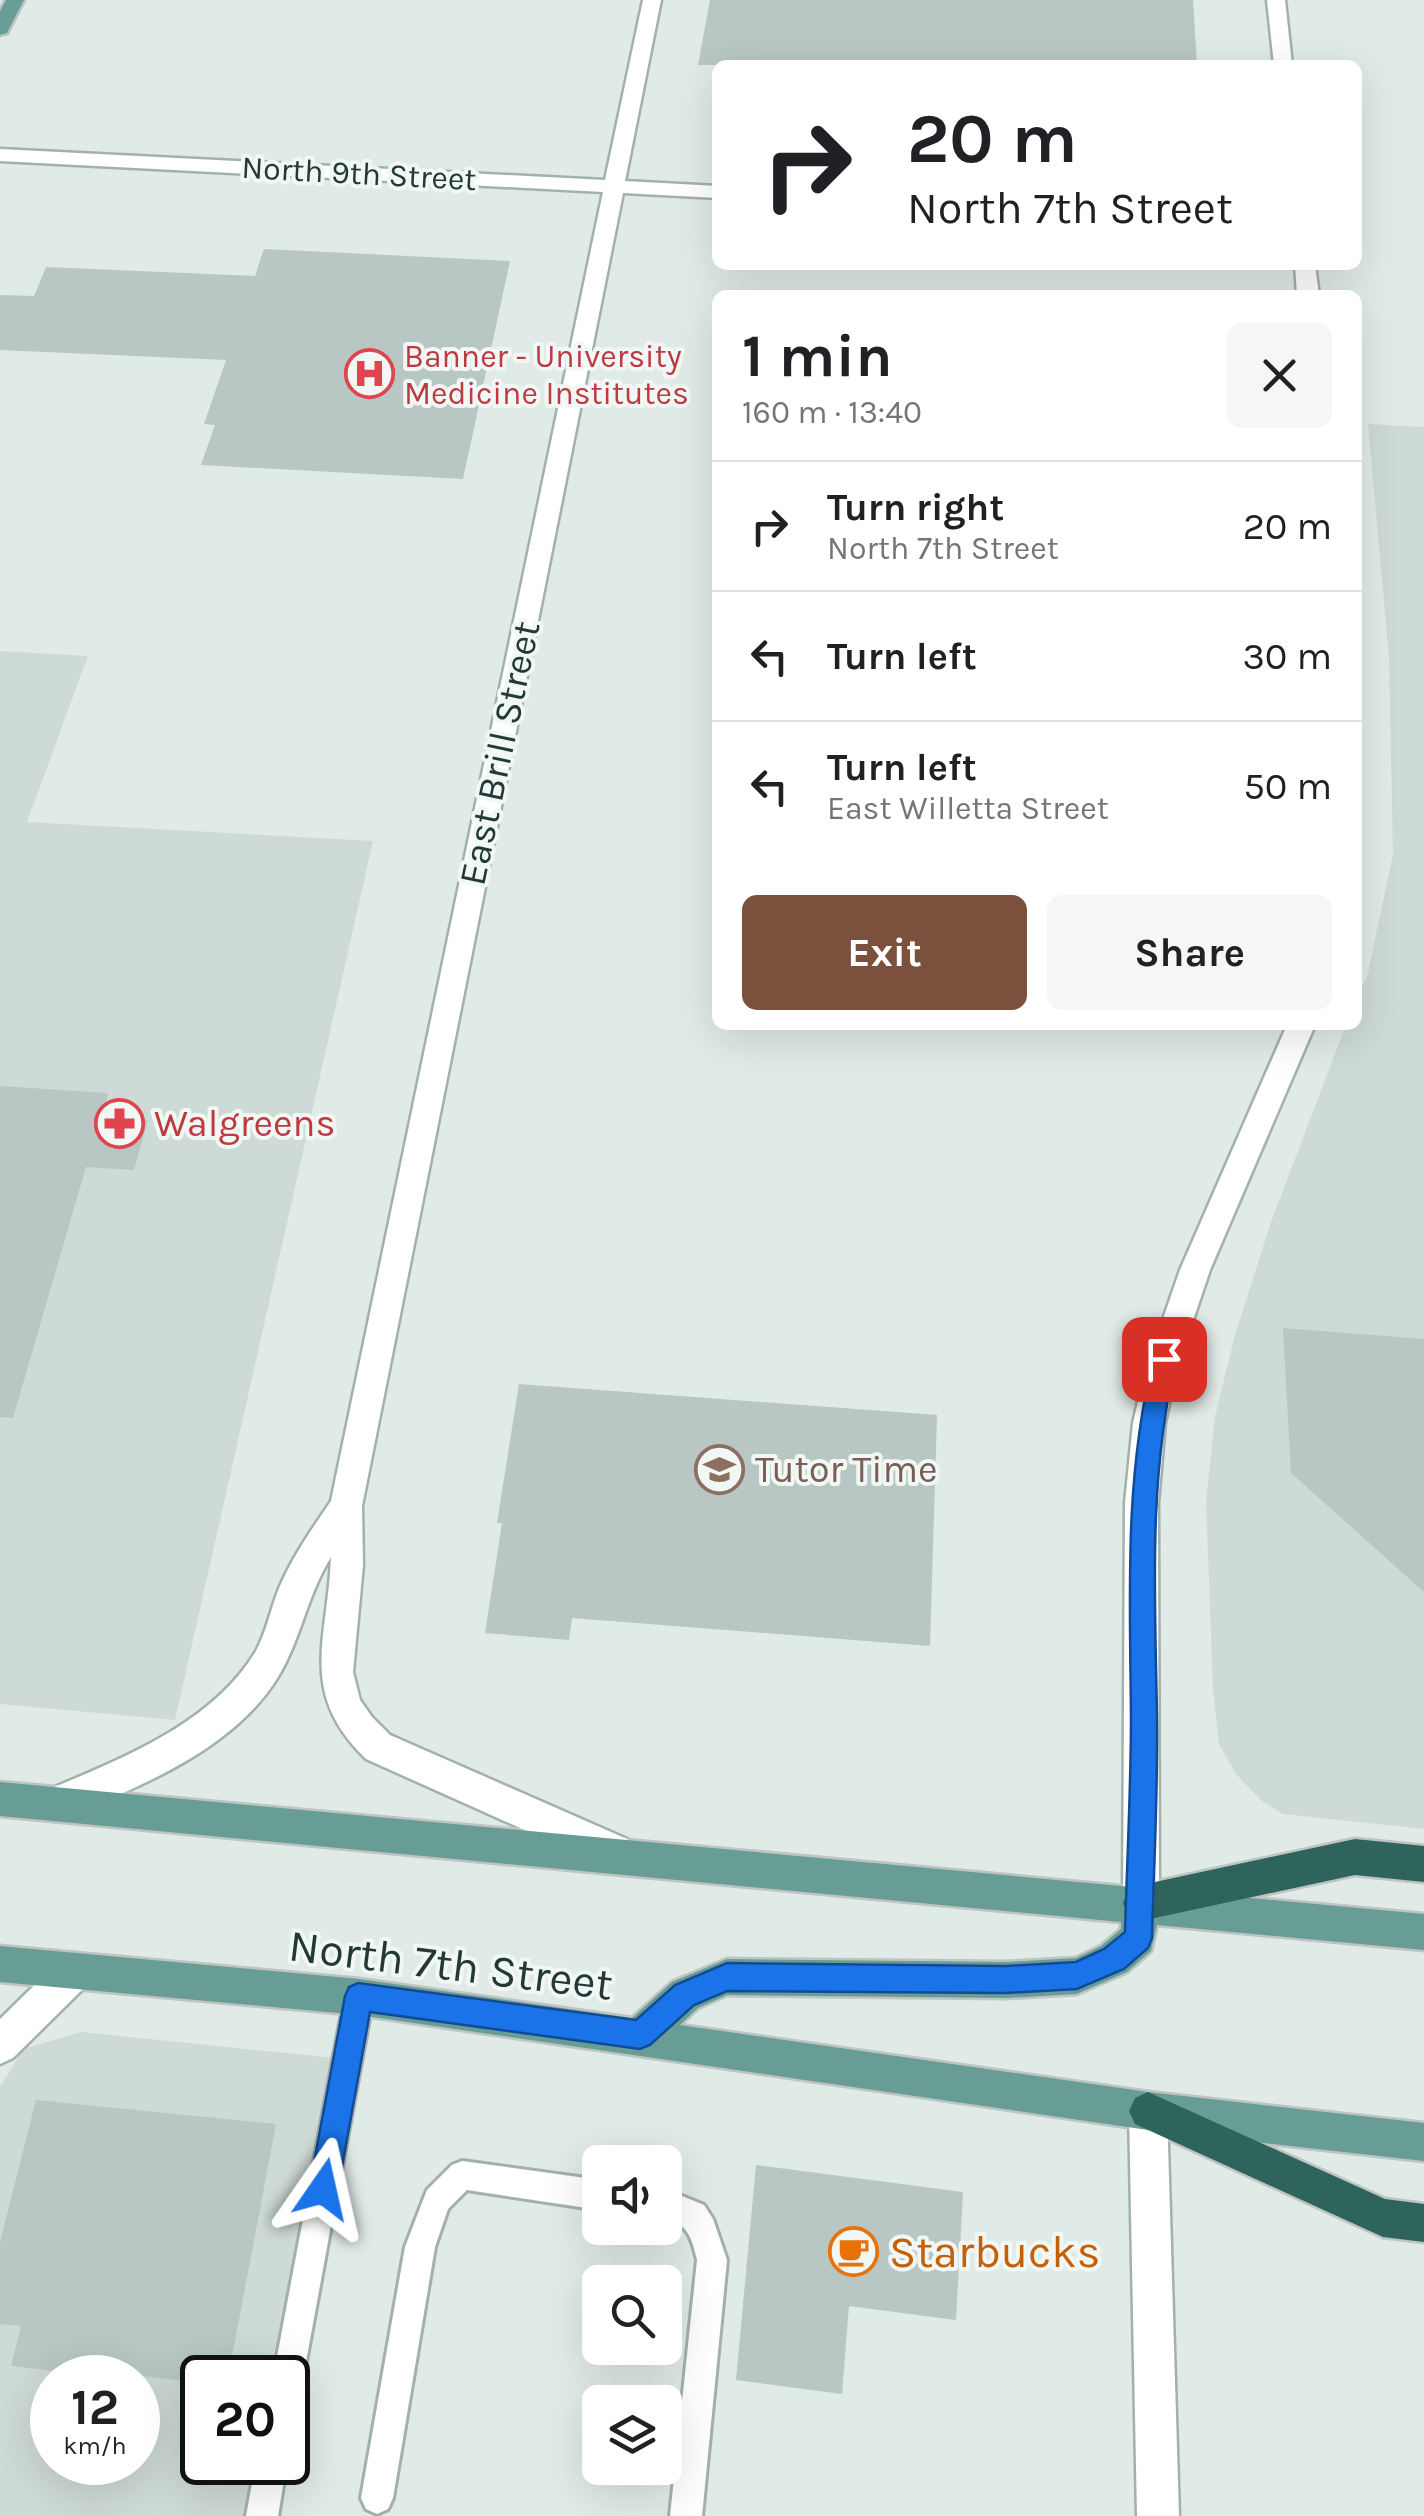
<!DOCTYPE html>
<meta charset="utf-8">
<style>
:root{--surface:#fff;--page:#f6f6f6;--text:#202124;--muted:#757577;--line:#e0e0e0;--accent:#7b513e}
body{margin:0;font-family:Karla,sans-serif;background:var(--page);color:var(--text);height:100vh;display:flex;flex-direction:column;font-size:38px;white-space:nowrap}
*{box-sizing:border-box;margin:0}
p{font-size:32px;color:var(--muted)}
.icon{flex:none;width:55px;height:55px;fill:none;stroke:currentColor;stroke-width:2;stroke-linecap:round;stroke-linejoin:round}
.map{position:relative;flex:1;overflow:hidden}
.panel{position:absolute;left:712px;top:290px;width:650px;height:740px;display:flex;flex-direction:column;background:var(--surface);border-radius:15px;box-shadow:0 10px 40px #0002}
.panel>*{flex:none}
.hud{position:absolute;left:712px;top:60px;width:650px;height:210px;border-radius:15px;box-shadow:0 10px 40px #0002;background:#fff;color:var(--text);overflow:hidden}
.buttons{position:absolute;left:582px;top:2145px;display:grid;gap:20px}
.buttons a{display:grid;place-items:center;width:100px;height:100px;border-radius:15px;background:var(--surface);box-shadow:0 10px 40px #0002;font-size:50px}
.speed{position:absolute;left:30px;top:2355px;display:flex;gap:20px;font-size:50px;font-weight:700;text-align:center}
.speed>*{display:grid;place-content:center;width:130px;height:130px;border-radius:50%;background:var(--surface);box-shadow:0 10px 40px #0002;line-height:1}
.speed small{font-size:25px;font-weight:400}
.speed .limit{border:5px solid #111;border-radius:15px;background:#fff;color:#111}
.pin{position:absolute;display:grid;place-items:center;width:85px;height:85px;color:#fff;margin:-42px;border-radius:20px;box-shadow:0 5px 15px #0006}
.me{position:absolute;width:110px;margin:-55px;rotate:11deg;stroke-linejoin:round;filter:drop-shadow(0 0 8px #0008)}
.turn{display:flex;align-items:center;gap:35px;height:210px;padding:0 30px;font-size:45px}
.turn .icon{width:130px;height:130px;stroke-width:2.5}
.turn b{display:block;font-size:70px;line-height:85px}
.round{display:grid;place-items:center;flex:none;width:105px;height:105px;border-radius:15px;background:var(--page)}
.head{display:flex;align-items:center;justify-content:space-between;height:170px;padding:0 30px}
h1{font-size:60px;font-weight:700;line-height:75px}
.button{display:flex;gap:20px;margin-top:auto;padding:20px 30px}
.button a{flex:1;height:115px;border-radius:15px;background:var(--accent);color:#fff;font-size:40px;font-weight:700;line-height:115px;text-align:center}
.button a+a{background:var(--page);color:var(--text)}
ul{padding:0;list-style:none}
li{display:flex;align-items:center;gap:30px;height:130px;padding:0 30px;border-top:2px solid var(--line)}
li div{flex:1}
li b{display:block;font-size:38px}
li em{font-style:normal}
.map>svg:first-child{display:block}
.built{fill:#cedad5;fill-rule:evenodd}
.building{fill:#b8c7c3}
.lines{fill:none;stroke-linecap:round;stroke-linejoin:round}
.lane-casing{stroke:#a3b1ad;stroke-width:6}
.street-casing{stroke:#a3b1ad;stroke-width:5}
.primary-casing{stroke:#bdc4c2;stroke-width:5}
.highway-casing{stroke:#bdc4c2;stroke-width:5}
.lane{fill:#fff;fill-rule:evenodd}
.street{fill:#fff;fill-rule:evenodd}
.primary{fill:#679d94;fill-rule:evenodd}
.highway{fill:#2f645d;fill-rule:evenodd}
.route{fill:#1a73e8;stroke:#114b97;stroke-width:2.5}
.labels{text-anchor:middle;stroke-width:8;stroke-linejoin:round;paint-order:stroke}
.far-street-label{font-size:32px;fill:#223935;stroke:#f0f7f4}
.far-health-label{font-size:32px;fill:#be3a42;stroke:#f0f7f4;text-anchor:start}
.street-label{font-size:38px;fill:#223935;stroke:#f0f7f4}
.health-label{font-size:38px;fill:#be3a42;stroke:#f0f7f4;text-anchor:start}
.education-label{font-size:38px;fill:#785e54;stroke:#f0f7f4;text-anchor:start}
.near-street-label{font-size:45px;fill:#223935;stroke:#f0f7f4}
.near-food-label{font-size:45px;fill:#c56008;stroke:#f0f7f4;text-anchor:start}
</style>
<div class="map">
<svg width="1424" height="2516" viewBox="0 0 1424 2516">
<rect width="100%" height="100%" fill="#e0eae6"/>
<g class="built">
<path d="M1368,424L1424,427V1829L1283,1814L1262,1801L1236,1774L1219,1744L1213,1689L1206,1501L1215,1417L1235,1335L1271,1222L1346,1025H1358V997L1368,973L1393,854L1389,657Z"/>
<path d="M0,651L88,656L27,822L373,841L175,1720L0,1704Z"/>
<path d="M81,2032L355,2060L288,2448V2378H202V2462L285,2463L276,2516H0V2087L23,2049ZM52,2378H138V2462H52Z"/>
</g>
<g class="building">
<path d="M710,0H1193L1197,65H698Z"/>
<path d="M264,249L510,261L463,479L201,465L215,425L204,424L226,360L0,350V295L34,296L46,267L255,276Z"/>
<path d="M0,1086L108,1093L102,1117L148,1120L134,1170L86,1167L13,1418L0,1417Z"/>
<path d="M1283,1328L1424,1339V1592L1291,1473Z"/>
<path d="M519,1384L937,1415L930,1646L572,1618L569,1640L485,1633L502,1523H497Z"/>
<path d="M36,2100L276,2124L228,2378H202V2383L83,2369L82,2374L11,2366L21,2326L0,2324V2242Z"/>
<path d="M756,2165L963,2192L956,2320L849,2306L842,2394L736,2380Z"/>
</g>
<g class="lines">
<defs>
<g id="lane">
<path d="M359,1983L369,1987L373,1997L303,2378L299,2389L288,2393V2378H273L345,1997L349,1987Z"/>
<path d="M462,2161L600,2180V2210L467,2190L448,2209L435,2247L393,2498L388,2509L377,2514L366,2509L361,2498L405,2247L427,2190L452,2165Z"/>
<path d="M665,2189L704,2205L713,2219L727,2260L702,2516H670L697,2260C692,2239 688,2223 665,2219Z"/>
<path d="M256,2462H287L278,2516H246Z"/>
</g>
<g id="street">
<path d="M643,0H661L625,181L718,186V198L623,193L362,1506L363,1565L353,1672L360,1700L372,1717L390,1735L627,1839L632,1852L627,1865L614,1870L366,1759C297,1692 328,1640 331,1557C307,1595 301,1639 278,1677C231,1753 134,1789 55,1821L43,1816L37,1804L43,1792C118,1760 212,1725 256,1651C267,1631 271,1607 280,1586C293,1556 312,1529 331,1501L603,192L0,161V149L605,180Z"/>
<path d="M1267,0H1285L1292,65H1274Z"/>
<path d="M1295,265H1315L1319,295H1297Z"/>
<path d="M1287,1025H1315L1210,1270L1176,1371L1165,1423L1158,1503L1159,1903L1154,1916L1141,1921L1128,1916L1123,1903L1125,1503L1133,1423L1145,1371L1180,1270Z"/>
<path d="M75,1953L88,1958L93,1971L88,1984L13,2058L0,2064V2019L62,1958Z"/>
<path d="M1148,2092L1161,2098L1167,2111L1179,2516H1137L1129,2111L1135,2098Z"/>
</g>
<g id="primary">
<path d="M6,0H24L7,33L0,35V11Z"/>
<path d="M0,1782L1424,1914V1950L1157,1925L1151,1951L1127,1972L1077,1994L1006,1998L727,1995L698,2008L680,2025L1148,2092L1424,2123V2161L1148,2130L359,2015L0,1982V1946L359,1979L632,2018L672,1982L727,1959L1006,1962L1076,1958L1101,1946L1121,1929V1922L0,1816Z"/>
</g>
<g id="highway">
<path d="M1355,1839L1424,1846V1882L1355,1875L1141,1921L1128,1916L1123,1903L1128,1890L1141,1885Z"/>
<path d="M1148,2092L1385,2199L1424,2204V2242L1383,2237L1135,2124L1129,2111L1135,2098Z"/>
</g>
</defs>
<use href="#lane" class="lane-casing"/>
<use href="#street" class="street-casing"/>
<use href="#primary" class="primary-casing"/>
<use href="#highway" class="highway-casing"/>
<use href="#lane" class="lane"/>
<use href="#street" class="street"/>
<use href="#primary" class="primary"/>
<use href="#highway" class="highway"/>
</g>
<path class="route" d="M1164,1349L1173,1352L1176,1359C1148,1481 1155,1593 1157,1716C1158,1790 1154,1864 1152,1938L1148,1948L1124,1969L1077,1989L1006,1993L727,1991L694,2005L650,2045L640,2049L370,2012L338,2189L334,2200L323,2204L313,2200L309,2189L345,1996L349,1987L358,1983L636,2020L675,1985L727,1963L1006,1966L1076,1962L1104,1949L1125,1932C1127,1860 1131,1788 1131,1717C1130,1593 1124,1481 1153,1359L1156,1352Z"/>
<defs>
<symbol id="hospital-ring" viewBox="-11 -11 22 22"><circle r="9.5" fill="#f0f7f4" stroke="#e0444e" stroke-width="1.5"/><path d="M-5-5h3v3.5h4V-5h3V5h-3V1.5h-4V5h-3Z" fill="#e0444e"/></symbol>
<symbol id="pharmacy-ring" viewBox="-11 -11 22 22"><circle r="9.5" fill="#f0f7f4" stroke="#e0444e" stroke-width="1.5"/><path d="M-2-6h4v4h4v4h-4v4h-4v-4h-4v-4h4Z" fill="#e0444e"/></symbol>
<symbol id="school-ring" viewBox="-11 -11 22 22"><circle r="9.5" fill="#f0f7f4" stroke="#8d6e63" stroke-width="1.5"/><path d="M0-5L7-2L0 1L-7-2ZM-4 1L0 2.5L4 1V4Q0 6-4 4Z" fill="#8d6e63"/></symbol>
<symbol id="cafe-ring" viewBox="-11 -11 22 22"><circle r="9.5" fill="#f0f7f4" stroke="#e8710a" stroke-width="1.5"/><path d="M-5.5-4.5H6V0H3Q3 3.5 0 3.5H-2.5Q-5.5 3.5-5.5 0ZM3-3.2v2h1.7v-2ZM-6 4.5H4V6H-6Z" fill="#e8710a"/></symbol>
</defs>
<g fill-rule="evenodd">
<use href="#hospital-ring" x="342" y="346" width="55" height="55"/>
<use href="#pharmacy-ring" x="92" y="1096" width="55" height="55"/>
<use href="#school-ring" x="692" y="1442" width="55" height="55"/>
<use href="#cafe-ring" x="826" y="2224" width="55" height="55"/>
</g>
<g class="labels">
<g class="far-street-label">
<text transform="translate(359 173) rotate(3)" y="11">North 9th Street</text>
</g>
<g class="far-health-label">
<text x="404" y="367">Banner - University<tspan x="404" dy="37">Medicine Institutes</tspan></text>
</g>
<g class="street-label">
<text transform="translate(499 753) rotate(-78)" y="13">East Brill Street</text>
</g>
<g class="health-label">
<text x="154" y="1136">Walgreens</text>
</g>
<g class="education-label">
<text x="755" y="1482">Tutor Time</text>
</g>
<g class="near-street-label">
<text transform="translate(451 1964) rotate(7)" y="16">North 7th Street</text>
</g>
<g class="near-food-label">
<text x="889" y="2267">Starbucks</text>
</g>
</g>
</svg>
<div class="buttons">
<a><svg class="icon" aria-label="sound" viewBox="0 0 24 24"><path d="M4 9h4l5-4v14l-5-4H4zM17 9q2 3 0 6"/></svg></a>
<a><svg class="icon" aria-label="search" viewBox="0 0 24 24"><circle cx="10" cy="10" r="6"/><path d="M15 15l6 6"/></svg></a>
<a><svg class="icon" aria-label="layers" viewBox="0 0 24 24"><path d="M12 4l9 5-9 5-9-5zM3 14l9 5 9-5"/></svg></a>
</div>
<div class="speed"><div>12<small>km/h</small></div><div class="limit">20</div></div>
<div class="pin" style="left:1164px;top:1359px;background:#d93025"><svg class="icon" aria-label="arrive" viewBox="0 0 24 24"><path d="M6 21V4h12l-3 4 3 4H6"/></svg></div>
<svg class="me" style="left:323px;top:2189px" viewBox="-20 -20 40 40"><path d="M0-17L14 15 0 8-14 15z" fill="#1a73e8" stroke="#fff" stroke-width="4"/></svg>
<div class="hud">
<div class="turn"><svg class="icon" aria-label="right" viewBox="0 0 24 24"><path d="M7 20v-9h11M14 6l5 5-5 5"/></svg><div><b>20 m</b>North 7th Street</div></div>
</div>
<section class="panel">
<div class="head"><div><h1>1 min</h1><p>160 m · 13:40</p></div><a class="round"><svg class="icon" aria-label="close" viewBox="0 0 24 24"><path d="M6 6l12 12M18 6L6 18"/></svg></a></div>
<ul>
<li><svg class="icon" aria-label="right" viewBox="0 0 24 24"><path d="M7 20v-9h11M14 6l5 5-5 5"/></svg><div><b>Turn right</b><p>North 7th Street</p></div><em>20 m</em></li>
<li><svg class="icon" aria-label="left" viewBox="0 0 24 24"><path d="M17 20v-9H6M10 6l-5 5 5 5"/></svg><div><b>Turn left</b></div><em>30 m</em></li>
<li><svg class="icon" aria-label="left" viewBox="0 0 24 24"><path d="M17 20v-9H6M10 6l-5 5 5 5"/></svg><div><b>Turn left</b><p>East Willetta Street</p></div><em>50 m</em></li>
</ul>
<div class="button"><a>Exit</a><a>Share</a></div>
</section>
</div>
